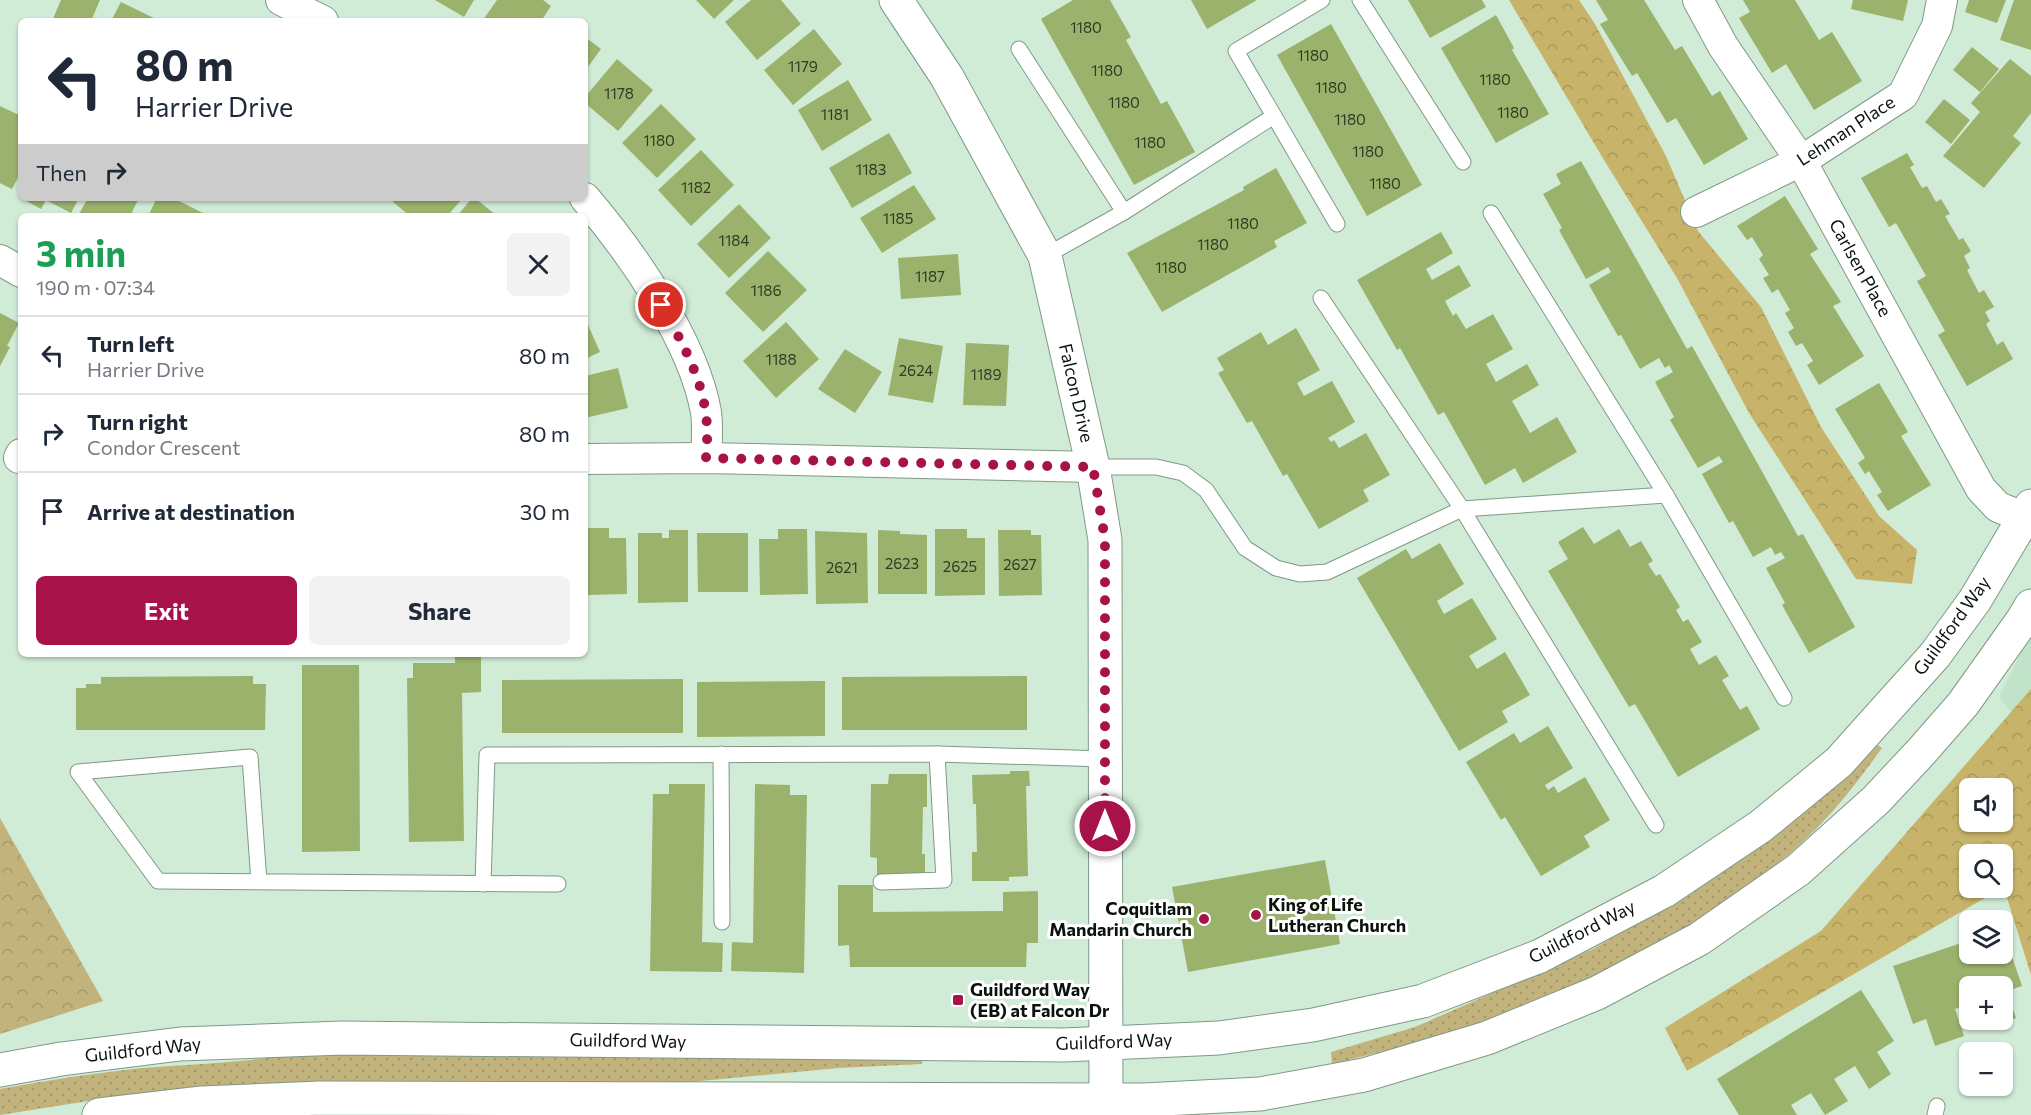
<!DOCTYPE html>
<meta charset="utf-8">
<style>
:root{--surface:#fff;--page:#f2f2f3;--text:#1f2937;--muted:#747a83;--line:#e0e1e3;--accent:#a71248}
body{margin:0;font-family:Commissioner,sans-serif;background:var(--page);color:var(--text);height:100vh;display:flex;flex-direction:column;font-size:22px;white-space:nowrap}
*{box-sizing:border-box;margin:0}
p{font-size:20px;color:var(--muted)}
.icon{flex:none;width:33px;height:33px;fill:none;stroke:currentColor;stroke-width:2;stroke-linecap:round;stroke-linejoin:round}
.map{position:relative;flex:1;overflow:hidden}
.sheet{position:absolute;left:18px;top:213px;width:570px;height:444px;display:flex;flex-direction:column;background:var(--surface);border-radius:9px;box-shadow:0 2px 4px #0004}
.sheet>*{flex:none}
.top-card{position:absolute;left:18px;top:18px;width:570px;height:183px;border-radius:9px;box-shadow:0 2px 4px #0004;background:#fff;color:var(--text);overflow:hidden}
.buttons{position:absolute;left:1959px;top:778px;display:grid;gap:12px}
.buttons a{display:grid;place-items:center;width:54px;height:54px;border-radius:9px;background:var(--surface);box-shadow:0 2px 4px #0004;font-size:30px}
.pin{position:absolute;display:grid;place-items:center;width:51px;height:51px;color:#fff;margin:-26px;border:3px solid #fff;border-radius:50%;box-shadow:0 2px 6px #0007}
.me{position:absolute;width:66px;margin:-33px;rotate:0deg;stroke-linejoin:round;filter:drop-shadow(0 0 4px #0008)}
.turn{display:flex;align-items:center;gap:21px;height:126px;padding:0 18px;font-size:27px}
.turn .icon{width:78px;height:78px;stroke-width:2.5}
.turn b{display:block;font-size:42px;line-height:51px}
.then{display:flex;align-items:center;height:57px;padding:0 18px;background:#0003;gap:12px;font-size:22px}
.round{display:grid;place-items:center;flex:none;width:63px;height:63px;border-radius:9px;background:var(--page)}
.head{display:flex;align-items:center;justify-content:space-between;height:102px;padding:0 18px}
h1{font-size:36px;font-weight:700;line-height:45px;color:#1e9e55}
.action{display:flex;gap:12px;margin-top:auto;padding:12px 18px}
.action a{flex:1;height:69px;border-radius:9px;background:var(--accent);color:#fff;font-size:24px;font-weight:700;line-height:69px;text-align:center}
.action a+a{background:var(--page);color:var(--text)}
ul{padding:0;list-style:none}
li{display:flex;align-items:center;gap:18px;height:78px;padding:0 18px;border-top:2px solid var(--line)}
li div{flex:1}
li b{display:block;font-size:22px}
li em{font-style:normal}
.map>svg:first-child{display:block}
.built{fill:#c0e3c9}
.grass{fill:url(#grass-dots)}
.forest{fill:url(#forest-crowns);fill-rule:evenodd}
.park{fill:url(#park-crowns)}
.building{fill:#9bb26d}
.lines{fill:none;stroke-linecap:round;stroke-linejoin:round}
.lane-casing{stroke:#809986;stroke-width:17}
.street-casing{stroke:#809986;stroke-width:32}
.secondary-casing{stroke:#809986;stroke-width:35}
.lane{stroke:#fff;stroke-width:15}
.street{stroke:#fff;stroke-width:30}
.secondary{stroke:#fff;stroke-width:33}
.route{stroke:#a71248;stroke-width:10;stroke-dasharray:0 18}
.poi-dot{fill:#a71248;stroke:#fff;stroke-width:2}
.labels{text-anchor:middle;stroke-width:6;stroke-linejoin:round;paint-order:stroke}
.number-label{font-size:15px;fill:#2e3b24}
.street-label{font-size:18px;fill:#0a130c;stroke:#fff}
.poi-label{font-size:18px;font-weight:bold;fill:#0a130c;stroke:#fff;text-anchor:start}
</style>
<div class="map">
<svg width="2031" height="1115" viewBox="0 0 2031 1115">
<defs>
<pattern id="grass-dots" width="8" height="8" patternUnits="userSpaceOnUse" patternTransform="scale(1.5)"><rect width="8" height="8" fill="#c2b37d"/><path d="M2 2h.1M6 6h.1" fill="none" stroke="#a5996b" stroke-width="1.8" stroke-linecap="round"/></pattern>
<pattern id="forest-crowns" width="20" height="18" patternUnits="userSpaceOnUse" patternTransform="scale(1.5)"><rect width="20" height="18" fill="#c7b369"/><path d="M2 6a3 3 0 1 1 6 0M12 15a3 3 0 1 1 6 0" fill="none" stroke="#aa995a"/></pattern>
<pattern id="park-crowns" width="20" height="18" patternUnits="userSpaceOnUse" patternTransform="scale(1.5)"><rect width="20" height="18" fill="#c2b37d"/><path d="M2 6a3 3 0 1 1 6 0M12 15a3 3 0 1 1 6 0" fill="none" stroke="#a5996b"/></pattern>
</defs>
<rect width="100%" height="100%" fill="#d0ebd6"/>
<path class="built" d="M2031,632V737L1999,697Z"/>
<g class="grass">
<path d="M1878,745L1882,748C1861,777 1841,804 1816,829C1736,909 1617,972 1511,1014C1493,1021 1474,1025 1455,1031C1414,1043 1374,1054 1332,1064L1331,1052L1415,1027L1593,949L1638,923L1851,772Z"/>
<path d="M299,1054L541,1057L923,1056L922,1064L839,1068L690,1082L555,1083L101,1099L0,1115V1089C47,1080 95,1073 142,1068C195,1064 247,1062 299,1054Z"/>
</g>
<g class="forest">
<path d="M1509,0H1579L1595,24L1666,156L1698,231L1761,307L1821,427L1879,516L1917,550L1912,584L1856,579L1749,413L1677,278L1604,160Z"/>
<path d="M2031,689V975L2004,888H2002V855H1970V888H2002L1687,1071L1665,1028L1821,931ZM1970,789H2002V822H1970Z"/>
</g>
<path class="park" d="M0,818L103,1001L0,1034Z"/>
<g class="building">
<path d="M61,0H100L91,21H52Z"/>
<path d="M435,0H474L464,17Z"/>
<path d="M497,0H543L551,6L541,21H484L483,20Z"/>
<path d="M696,0H734L714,19Z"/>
<path d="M751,0H781L801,24L757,60L725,22Z"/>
<path d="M1073,0H1110L1131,37L1126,40L1161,104L1167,101L1195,152L1134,185L1041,19Z"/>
<path d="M1191,0H1257L1207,29Z"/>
<path d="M1408,0H1482L1486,7L1430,38Z"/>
<path d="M1596,0H1644L1675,50L1682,46L1712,96L1720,91L1748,139L1704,165L1676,118L1667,123L1637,73L1632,76L1600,24L1608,20Z"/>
<path d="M1743,0H1795L1819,40L1832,32L1862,81L1814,110L1786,64L1772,73L1739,18L1750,12Z"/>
<path d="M1853,0H1908L1903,21L1851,9Z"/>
<path d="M1969,0H2006L1997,23L1965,12Z"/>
<path d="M2014,0H2031V50L2000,40Z"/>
<path d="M121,2L160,21H111Z"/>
<path d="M1496,15L1514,48L1512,50L1549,114L1496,143L1441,48Z"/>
<path d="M1331,24L1422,185L1367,216L1277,55Z"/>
<path d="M814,29L842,64L793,105L764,70Z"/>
<path d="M585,37L601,49L585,71Z"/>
<path d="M1972,47L1999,69L1980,92L1953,70Z"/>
<path d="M617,59L653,90L618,131L585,103V97Z"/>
<path d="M2010,59L2031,76V113L2013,136L2021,143L1984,188L1943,156L1980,112L1971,103Z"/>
<path d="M848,80L872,120L822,151L798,110Z"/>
<path d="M1944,99L1970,120L1951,144L1925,122Z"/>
<path d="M661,104L696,139L657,178L622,143Z"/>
<path d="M0,106L21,116V172L12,189L0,183Z"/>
<path d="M889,133L912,173L852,208L829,168Z"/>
<path d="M701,150L734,185L691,226L658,190Z"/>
<path d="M1907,153L1914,165L1910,167L1922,188L1927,186L1936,202L1941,199L1950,214L1945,216L1959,240L1963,238L1971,251L1964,256L1970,268L1967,270L1979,293L1984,290L1994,307L1985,312L1990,321L1986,324L1997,345L2003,341L2013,359L1967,386L1938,335L1945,331L1917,281L1926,276L1896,223L1889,227L1861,178Z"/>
<path d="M1581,161L1687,349L1692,346L1798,536L1803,534L1855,627L1809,653L1782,605L1785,603L1766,568L1785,558L1781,552L1775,555L1771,547L1753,557L1733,521L1729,523L1702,474L1723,462L1719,456L1698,468L1670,420L1674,417L1655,382L1673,372L1669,365L1665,368L1659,358L1640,369L1621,335L1618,336L1589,285L1611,272L1608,267L1586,279L1559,230L1562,228L1543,194L1561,184L1556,174Z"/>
<path d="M1276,168L1307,223L1274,241L1277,247L1162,312L1127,253L1244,190L1243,187Z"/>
<path d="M914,185L936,219L882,253L860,218Z"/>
<path d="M1785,196L1818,249L1810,254L1841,302L1833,306L1864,356L1819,385L1807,365L1813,361L1802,343L1796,346L1788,332L1794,328L1785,313L1790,310L1778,289L1772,293L1763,278L1769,275L1759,259L1763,255L1752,237L1747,240L1737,226Z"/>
<path d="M21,198H79L71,213L46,200L41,209Z"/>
<path d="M88,198H139L130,216H78Z"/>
<path d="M157,198H173L205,214L204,216H148Z"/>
<path d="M396,198H463L447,216H410L393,202Z"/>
<path d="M472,198H475L497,216H457Z"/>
<path d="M739,204L771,238L729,278L697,244Z"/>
<path d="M1441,232L1453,253L1426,269L1432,280L1459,265L1471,286L1445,301L1453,316L1456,313L1466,329L1493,314L1513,349L1486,364L1496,382L1527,364L1539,385L1512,401L1530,433L1557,417L1577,452L1523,483L1515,468L1485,485L1444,412L1438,415L1400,348L1397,350L1357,280Z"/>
<path d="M768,251L807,290L763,332L725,293Z"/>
<path d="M958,254L961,295L901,299L898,258Z"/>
<path d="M0,313L19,323L7,346L10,347L0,366Z"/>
<path d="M585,318L600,352L585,359Z"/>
<path d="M786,322L819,359L776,398L743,361Z"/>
<path d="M1296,328L1320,370L1297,383L1304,396L1332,381L1355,422L1328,438L1331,442L1334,440L1339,448L1366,433L1390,475L1363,490L1369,501L1319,529L1287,474L1283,476L1252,421L1247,423L1218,373L1224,370L1217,358L1261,332L1268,345Z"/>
<path d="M899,338L943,346L933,403L888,395Z"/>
<path d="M966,343L1009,345L1006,406L963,405Z"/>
<path d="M845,349L882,372L855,413L818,389Z"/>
<path d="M618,368L628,408L585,418V376Z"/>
<path d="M1879,383L1908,432L1901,436L1931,485L1888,511L1877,495L1882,492L1869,471L1865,474L1858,463L1865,458L1835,409Z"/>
<path d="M1583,527L1594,544L1619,529L1630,547L1641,541L1653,561L1648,564L1656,576L1660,574L1680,607L1676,610L1683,622L1688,619L1702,642L1690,649L1699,665L1716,655L1729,676L1722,680L1740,710L1747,706L1760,729L1678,777L1635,704L1629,707L1548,571L1568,559L1558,542Z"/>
<path d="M585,528H609V538H626L627,594L585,595Z"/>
<path d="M778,529H807L808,594L760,595L759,539H778Z"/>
<path d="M935,529H967V538H985V595L935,596Z"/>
<path d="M669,530H688V602L638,603V533H662V538H669Z"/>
<path d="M878,530L900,531V534L927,535V594H878Z"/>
<path d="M998,530H1031V535H1041L1042,595L999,596Z"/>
<path d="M815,531L867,533L868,603L816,604Z"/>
<path d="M697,533H748V592H698Z"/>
<path d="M1440,543L1464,584L1437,601L1444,614L1472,598L1497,639L1469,656L1477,669L1505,652L1530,695L1502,711L1508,722L1459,751L1357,578L1406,549L1412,559Z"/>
<path d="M481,655V692L462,693L464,841L409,842L407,678H413V663H455V656Z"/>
<path d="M302,665H359L360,851L302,852Z"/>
<path d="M253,676V684H266L265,730H76V688H86V684H101V677Z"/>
<path d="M1027,676V730H842V677Z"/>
<path d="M683,679V733H502V680Z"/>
<path d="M825,681V736L697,737V682Z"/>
<path d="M1548,726L1573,768L1545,785L1548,790L1554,786L1558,793L1585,777L1610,820L1584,836L1590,847L1541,876L1505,817L1501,820L1466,762L1514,733L1520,743Z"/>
<path d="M1010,771H1029L1030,786H1026L1028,876L1009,877V881H972V852H977L976,804H973L972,775L1010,774Z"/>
<path d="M889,774H927V807H923L922,854H925V876H877V858L870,857L871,784H888Z"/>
<path d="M669,784H705L702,942L723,943L722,972L650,971L653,794H669Z"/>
<path d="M755,784L790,785V795H807L804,973L731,971L732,942L753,943Z"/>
<path d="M1325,860L1340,944L1188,972L1172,887Z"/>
<path d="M838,885H873V912L1003,911V892L1038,891V943H1027L1026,967H850L849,945L838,946Z"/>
<path d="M2003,930L2022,986L2007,991L2016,1018L1988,1028L1985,1020H2002V987H1970V1004L1955,1009L1964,1036L1935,1046L1926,1019L1913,1024L1893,966L1970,940V954H2002Z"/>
<path d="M1861,990L1894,1041L1877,1052L1891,1074L1869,1089L1855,1066L1834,1079L1848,1101L1825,1115L1811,1093L1791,1105L1797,1115H1739L1717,1079Z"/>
</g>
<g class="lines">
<defs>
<g id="lane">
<path d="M1322,0L1236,51L1337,224"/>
<path d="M1360,0L1463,162"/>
<path d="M1019,49L1124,212"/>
<path d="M1491,213L1666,495L1784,698"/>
<path d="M1045,256L1124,212L1274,116"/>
<path d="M1321,298L1462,509L1656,825"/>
<path d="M1093,467H1156L1183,473L1206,490L1245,548L1276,568L1300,574L1327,572L1462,509L1666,495"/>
<path d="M721,754L722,922"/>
<path d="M259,882L250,757L78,772L158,881L558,884"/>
<path d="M881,882L944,880L937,754"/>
<path d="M483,884L487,755L937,754L1105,759"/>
<path d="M1935,1115L1937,1106"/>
</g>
<g id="street">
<path d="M281,0L323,21"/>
<path d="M1698,0L1723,46L1801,161L1981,489L1998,507L2031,520"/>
<path d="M585,198C632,253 693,340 706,412C708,427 707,442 706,458"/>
<path d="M1696,212L1801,161L1903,95L1937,26L1942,0"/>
<path d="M0,260L21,272"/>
<path d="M19,458L21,454"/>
<path d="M585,459L706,458L1093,467"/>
</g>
<g id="secondary">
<path d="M896,0L947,77L1045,256L1093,467L1105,540L1106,1115"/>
<path d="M0,1070L61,1059L180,1044L342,1038L1064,1045L1219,1038L1313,1025L1423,1001L1540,956L1664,891L1761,826L1839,762L1935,655L1975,600L2031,506"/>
<path d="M99,1115L202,1103L320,1098L1144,1100L1260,1094L1364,1075L1487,1038L1597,993L1699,939L1798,870L1876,800L1921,752L1963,704L2022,621L2031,606"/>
</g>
</defs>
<use href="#lane" class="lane-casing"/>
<use href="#street" class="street-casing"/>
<use href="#secondary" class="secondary-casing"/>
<use href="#lane" class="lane"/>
<use href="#street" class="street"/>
<use href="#secondary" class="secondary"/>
</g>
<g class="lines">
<path class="route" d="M661,305C680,338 702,377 706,416C708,430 707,444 706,458L1093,467L1105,540V826"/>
</g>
<g class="poi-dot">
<circle cx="1256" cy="915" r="6"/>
<circle cx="1204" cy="919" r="6"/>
<rect x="952" y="994" width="12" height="12" rx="3"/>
</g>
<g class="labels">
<g class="number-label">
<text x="1086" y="33">1180</text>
<text x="1313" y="61">1180</text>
<text x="803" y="72">1179</text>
<text x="1107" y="76">1180</text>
<text x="1495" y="85">1180</text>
<text x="1331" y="93">1180</text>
<text x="619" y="99">1178</text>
<text x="1124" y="108">1180</text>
<text x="1513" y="118">1180</text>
<text x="835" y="120">1181</text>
<text x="1350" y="125">1180</text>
<text x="659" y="146">1180</text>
<text x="1150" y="148">1180</text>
<text x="1368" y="157">1180</text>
<text x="871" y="175">1183</text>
<text x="1385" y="189">1180</text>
<text x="696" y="193">1182</text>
<text x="898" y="224">1185</text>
<text x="1243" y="229">1180</text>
<text x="734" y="246">1184</text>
<text x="1213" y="250">1180</text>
<text x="1171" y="273">1180</text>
<text x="930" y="282">1187</text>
<text x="766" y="296">1186</text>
<text x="781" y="365">1188</text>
<text x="916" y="376">2624</text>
<text x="986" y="380">1189</text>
<text x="902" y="569">2623</text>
<text x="1020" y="570">2627</text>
<text x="960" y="572">2625</text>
<text x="842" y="573">2621</text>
</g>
<g class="street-label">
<text transform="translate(1846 131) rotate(-33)" y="6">Lehman Place</text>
<text transform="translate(1860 268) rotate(61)" y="6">Carlsen Place</text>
<text transform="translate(1076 393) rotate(77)" y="6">Falcon Drive</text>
<text transform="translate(1952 626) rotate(-54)" y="6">Guildford Way</text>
<text transform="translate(1582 932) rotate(-27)" y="6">Guildford Way</text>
<text transform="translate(628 1041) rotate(1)" y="6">Guildford Way</text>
<text transform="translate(1114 1042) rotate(-2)" y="6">Guildford Way</text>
<text transform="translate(143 1050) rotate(-6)" y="6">Guildford Way</text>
</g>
<g class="poi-label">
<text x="1268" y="911">King of Life<tspan x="1268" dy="21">Lutheran Church</tspan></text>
<text x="1192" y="915" text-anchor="end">Coquitlam<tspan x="1192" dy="21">Mandarin Church</tspan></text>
<text x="970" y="996">Guildford Way<tspan x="970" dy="21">(EB) at Falcon Dr</tspan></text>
</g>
</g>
</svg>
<div class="buttons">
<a><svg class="icon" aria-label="sound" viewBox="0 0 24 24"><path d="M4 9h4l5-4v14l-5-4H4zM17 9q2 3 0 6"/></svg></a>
<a><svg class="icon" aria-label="search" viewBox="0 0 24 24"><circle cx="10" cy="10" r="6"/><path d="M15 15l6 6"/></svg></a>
<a><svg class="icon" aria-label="layers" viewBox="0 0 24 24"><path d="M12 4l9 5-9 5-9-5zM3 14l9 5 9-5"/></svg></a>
<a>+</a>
<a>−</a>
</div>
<div class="pin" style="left:661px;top:305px;background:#d93025"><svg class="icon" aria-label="arrive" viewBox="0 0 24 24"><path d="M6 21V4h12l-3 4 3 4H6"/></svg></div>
<svg class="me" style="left:1105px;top:826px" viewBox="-20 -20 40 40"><circle r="17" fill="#a71248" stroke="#fff" stroke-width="3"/><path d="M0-11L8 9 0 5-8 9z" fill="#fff"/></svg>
<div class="top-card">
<div class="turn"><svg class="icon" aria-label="left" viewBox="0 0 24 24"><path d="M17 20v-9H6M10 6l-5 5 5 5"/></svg><div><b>80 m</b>Harrier Drive</div></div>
<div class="then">Then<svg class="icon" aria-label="right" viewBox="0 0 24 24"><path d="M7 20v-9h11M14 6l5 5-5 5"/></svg></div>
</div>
<section class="sheet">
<div class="head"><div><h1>3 min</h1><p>190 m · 07:34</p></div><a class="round"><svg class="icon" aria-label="close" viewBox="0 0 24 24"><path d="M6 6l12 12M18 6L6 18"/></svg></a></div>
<ul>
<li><svg class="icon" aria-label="left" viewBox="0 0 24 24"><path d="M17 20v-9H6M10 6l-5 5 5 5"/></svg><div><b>Turn left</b><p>Harrier Drive</p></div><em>80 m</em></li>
<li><svg class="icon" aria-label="right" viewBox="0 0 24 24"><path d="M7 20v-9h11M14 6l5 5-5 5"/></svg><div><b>Turn right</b><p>Condor Crescent</p></div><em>80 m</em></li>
<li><svg class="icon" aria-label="arrive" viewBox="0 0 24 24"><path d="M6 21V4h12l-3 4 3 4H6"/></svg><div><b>Arrive at destination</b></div><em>30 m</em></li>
</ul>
<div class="action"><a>Exit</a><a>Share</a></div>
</section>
</div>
